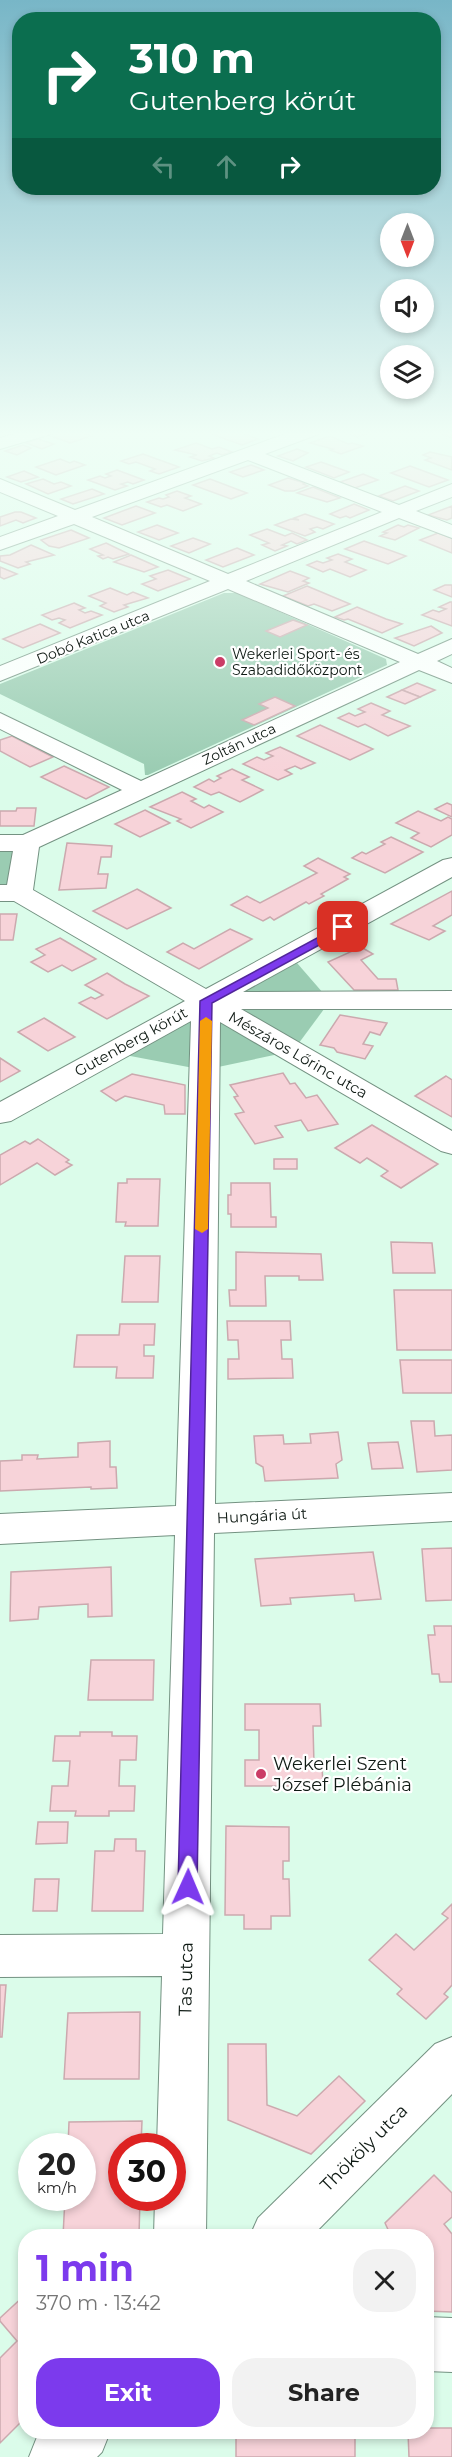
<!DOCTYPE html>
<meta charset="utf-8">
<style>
:root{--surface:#fff;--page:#f2f2f2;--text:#222;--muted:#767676;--accent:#7c3aed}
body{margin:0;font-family:Montserrat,sans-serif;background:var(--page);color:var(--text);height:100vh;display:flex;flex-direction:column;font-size:22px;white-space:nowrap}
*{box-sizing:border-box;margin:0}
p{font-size:20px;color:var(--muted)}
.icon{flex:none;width:33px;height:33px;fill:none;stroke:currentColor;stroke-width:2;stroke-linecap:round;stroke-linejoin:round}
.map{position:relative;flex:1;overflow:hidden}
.drawer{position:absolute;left:18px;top:2229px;width:416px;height:210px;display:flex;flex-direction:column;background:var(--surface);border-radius:24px;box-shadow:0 3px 9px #0003}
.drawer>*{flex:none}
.banner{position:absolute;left:12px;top:12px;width:429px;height:183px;border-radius:24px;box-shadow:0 3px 9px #0003;background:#0b6e4f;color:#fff;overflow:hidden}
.needle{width:39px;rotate:180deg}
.buttons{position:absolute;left:380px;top:213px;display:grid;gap:12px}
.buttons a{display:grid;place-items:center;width:54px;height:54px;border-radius:50%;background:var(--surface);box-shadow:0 3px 9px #0003;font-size:30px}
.speed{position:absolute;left:18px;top:2133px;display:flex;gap:12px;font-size:30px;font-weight:700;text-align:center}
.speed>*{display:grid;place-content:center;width:78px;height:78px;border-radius:50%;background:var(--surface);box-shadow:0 3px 9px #0003;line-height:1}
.speed small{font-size:15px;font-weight:400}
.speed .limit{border:9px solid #d22;background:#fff;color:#111}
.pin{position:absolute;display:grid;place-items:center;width:51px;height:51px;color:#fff;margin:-26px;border-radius:12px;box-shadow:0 3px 9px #0006}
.me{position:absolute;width:66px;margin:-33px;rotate:1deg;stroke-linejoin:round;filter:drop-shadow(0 0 4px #0008)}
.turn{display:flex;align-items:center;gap:21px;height:126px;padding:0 18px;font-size:27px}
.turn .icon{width:78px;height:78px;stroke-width:2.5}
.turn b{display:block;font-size:42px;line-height:51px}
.lanes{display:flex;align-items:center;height:57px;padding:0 18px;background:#0003;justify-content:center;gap:30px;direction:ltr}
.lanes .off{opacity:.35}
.round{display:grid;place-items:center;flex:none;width:63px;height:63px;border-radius:24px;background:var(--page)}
.overview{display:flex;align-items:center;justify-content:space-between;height:102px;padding:0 18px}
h1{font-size:36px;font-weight:700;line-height:45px;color:var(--accent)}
.cta{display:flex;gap:12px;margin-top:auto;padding:12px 18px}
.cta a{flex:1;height:69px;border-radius:24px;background:var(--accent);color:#fff;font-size:24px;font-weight:700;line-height:69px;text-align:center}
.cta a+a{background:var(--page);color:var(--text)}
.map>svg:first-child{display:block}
.green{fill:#9accb2}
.building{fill:#f7d3d9;stroke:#cba9ae;stroke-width:1.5}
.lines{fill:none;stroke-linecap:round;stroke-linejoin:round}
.minor-casing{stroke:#749282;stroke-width:2}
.minor{fill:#fff;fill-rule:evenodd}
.route{fill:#7c3aed;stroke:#51269a;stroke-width:1.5}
.slow{fill:#f59e0b}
.poi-dot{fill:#cb3d67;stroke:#fff;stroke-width:2}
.labels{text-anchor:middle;stroke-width:4.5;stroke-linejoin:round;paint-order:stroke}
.far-street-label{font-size:14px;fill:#0f1a14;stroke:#fff}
.far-poi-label{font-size:14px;fill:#0f1a14;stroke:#fff;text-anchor:start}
.street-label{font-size:15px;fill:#0f1a14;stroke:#fff}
.near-poi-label{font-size:18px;fill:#0f1a14;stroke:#fff;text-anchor:start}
.near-street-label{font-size:18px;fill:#0f1a14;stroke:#fff}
</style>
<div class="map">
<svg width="452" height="2457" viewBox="0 0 452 2457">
<rect width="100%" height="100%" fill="#dbfcea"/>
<g class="green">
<path d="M224,593H237L386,659L387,665L148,775H145L144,764L0,694V684Z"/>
<path d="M0,848H15L8,887L0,886Z"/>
<path d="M297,963L330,1001L293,1051L204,1070L125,1055Z"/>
</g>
<g class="building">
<path d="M65,430H77L91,436L70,443L48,435Z"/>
<path d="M212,430H233L258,439L242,445L206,432Z"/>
<path d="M346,430H379L357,437L342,431Z"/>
<path d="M430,430H452V437H450Z"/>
<path d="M330,436L348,444L352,443L363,446L341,454L330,450L333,449L310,443Z"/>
<path d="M38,439L54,444L42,449L26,443Z"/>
<path d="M196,443L212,449L219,447L232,452L222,455L217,453L209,456L214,458L202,461L190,457L197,455L175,450Z"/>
<path d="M23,445L31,448L17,455L5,451Z"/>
<path d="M297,449L308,453L293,461L278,456Z"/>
<path d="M430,452L452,457V470L425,460L431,458L423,455Z"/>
<path d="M143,454L179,467L159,474L150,471L155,469L136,462L129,464L121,461Z"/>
<path d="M60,459L70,463L74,461L85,465L56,475L36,467Z"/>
<path d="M321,462L349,472L334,478L306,467Z"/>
<path d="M251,465L264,470L243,477L230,472Z"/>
<path d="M410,466L448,480L429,487L391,473Z"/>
<path d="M117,470L144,480L133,484L128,482L121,484L127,486L115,490L88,480L100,476L105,478L111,476L106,474Z"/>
<path d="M24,471L38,477L21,482L7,477Z"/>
<path d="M363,474L378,480L355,488L340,482Z"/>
<path d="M288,478L305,483L303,484L308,486L294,491H285L269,485Z"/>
<path d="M43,479L54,484L61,482L71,486L48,494L26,484Z"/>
<path d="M210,479L247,493L231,499L193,485Z"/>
<path d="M405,486L419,491L393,501L379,496Z"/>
<path d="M313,487L340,498L327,502L297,493Z"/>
<path d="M92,489L104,494L73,504L61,499Z"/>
<path d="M177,491L191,496L185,498L201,504L183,511L167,505L161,507L147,502L159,498L163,499L169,497L166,495Z"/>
<path d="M354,504L369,510L350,518L346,516L340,518L330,514Z"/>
<path d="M136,506L155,513L122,525L104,518Z"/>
<path d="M452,506V518L447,520L428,515Z"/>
<path d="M15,512H21L36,518L23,523L16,520L0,526V517Z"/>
<path d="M305,514L334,524L323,529L317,527L310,529L315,532L305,536L275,525L291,519L299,520L294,518Z"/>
<path d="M157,525L178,533L159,540L138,532Z"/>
<path d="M398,525L404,527L408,525L419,528L395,540L380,536L387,533L383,532Z"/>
<path d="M267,529L285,536L292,533L307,540L297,544L291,541L282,545L287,546L275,551L262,545L269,543L250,535Z"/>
<path d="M71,530L89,538L59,548L49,546L41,540Z"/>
<path d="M438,533L452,538V553L420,540Z"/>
<path d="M193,538L210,544L189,553L171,546Z"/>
<path d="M364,541L406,556L388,564L345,549Z"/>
<path d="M106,543L129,554L113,559L108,557L103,559L98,556L103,555L90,549Z"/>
<path d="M31,545L54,555L26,562L30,564L18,568L0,561V556L10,555Z"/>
<path d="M237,548L254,555L223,567L206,560Z"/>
<path d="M338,554L352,559L345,562L366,570L350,577L330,569L323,572L307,565L317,561L323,563L332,560L327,558Z"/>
<path d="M131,555L158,567L144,572L114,562Z"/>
<path d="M0,567L17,574L4,579L0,577Z"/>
<path d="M168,570L190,579L158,591L142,584L156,579L150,576Z"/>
<path d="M290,571L309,578L303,581L309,583L288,592L260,584Z"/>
<path d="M445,585H452V597L434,590Z"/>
<path d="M307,586L350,604L332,611L314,604L308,606L283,596Z"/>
<path d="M110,588L127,595L133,592L148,598L124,605L128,607L114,612L100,606L106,603L89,596Z"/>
<path d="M450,602H452V626L422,615L433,610L439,612L446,609L439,607Z"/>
<path d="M74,603L85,608L79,610L85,613L91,611L102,615L70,628L59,623L65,620L59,618L52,620L42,615Z"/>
<path d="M357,607L386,619L402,624L382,633L348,619L344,620L335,617Z"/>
<path d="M293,620L307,625L280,637L266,631Z"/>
<path d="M40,624L60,633L23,648L3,639Z"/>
<path d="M431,626L442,633L414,646L395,638Z"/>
<path d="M417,683L435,690L420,697L402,690Z"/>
<path d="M402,690L420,697L405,704L387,697Z"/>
<path d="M275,697L295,706L254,725L242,720L268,708L259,704Z"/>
<path d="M371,703L390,711L382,715L410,726L388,736L365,724L358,727L338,718L349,713L355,716L365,712L358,709Z"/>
<path d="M320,725L373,749L350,760L297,736Z"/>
<path d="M12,736L53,757L30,767L0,751V740Z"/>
<path d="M280,747L315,763L301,769L295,766L285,770L292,774L278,780L243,764L257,757L264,760L273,756L266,753Z"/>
<path d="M64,766L109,787L86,799L41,777Z"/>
<path d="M232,769L249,777L242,780L263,790L240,802L219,792L211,795L194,787L209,779L214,782L221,778L217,776Z"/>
<path d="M182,792L196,799L191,801L204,808L209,805L223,812L191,828L177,821L181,819L150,807Z"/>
<path d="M447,803L452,805V817L435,809Z"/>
<path d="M17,808H36L34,826H0V811H16Z"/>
<path d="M145,810L170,823L140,837L115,824Z"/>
<path d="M418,811L441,821L448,817L452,819V835L431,847L411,838L419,833L396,823Z"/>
<path d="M391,837L423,852L385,873L352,858L362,852L366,854L385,844L381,842Z"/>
<path d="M67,843L112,846L111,857H101L98,874H108L106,888L59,890Z"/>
<path d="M318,858L350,874L344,877L348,879L321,894L324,896L309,904L306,902L274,920L270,917L263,921L231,905L247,896L260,903L317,873L304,866Z"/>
<path d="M137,889L171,908L127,929L93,911Z"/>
<path d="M452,891V915L433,926L445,931L429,940L391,924Z"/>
<path d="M0,914H17L13,940H0Z"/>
<path d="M230,929L252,939L199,969L167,952L183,943L194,949Z"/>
<path d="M60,938L96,959L72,971L62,965L48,972L31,962L45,955L36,949Z"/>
<path d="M361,947L373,954L361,960L378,979H396L398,990H354L328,962Z"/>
<path d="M107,973L125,984L149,996L107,1019L79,1003L91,997L95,999L103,995L85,985Z"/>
<path d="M340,1015L387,1023L380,1035L370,1032L363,1044L373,1046L365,1059L337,1052L334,1048L320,1045Z"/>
<path d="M44,1018L75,1037L48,1051L18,1032Z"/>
<path d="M0,1058L20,1071L0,1082Z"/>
<path d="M283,1073L290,1084L295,1083L306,1098L317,1095L338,1124L308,1131L301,1120L275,1126L283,1137L255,1144L235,1114L244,1112L234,1097L238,1096L230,1085Z"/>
<path d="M132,1074L185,1085V1114H165L164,1105L125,1096L116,1101L101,1091Z"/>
<path d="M446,1076L452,1080V1117L415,1096Z"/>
<path d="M372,1125L438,1164L401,1188L381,1176L388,1171L367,1158L360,1163L335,1148Z"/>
<path d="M38,1139L69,1160L66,1162L72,1165L55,1175L37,1163L0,1185V1155L25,1141L30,1144Z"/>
<rect x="274" y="1159" width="23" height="10"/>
<path d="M127,1179H160L158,1226H125L126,1222H116L118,1183H127Z"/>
<path d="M231,1183H270L271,1217H276V1227H231V1214H228V1195H231Z"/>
<path d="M391,1242L432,1243L435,1273H393Z"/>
<path d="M236,1252L321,1254L323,1280H299V1276H265L266,1306H230L229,1290H236Z"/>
<path d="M125,1256H160L158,1302H122Z"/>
<path d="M394,1290H452V1350H397Z"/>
<path d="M227,1321H290L291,1340H281L282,1359H292L293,1378L228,1379V1359H239L238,1340H228Z"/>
<path d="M120,1324H155L154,1345H144V1356H154L153,1378H116L117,1367H74L77,1335H119Z"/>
<path d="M400,1360H452V1393H403Z"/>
<path d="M411,1421H434L435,1436L452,1435V1470L417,1472Z"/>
<path d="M338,1432L342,1460L336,1464L338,1478L265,1481L263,1467L256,1463L254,1436L283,1435L284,1444L311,1443L310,1434Z"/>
<path d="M110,1441V1467H116L117,1488L91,1489V1487L0,1491V1461L22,1460V1455H38L37,1459L78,1457V1443Z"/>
<path d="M398,1442L403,1468L372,1469L368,1443Z"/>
<path d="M452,1548V1600L426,1601L422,1549Z"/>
<path d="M373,1552L381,1599L355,1601L354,1594L290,1598L291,1604L261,1606L255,1559Z"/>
<path d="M111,1567L112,1616L88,1617V1604L39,1607L38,1619L10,1621L11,1572Z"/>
<path d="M434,1626H452V1682H440L439,1674H432L428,1635H435Z"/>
<path d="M91,1660H154L153,1700H88Z"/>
<path d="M245,1704H320L321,1726H313L314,1765H322L323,1786H245V1760H259V1730H245Z"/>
<path d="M80,1732H112V1736H137L136,1760H120L119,1786H135L134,1811H109V1816H75L76,1811H50L52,1786H68L70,1761H53L55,1736H80Z"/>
<path d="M38,1822H68L67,1843L36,1844Z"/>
<path d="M226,1826L289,1827V1861H283V1879H289L290,1916H271V1929H244V1915H225Z"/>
<path d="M115,1839H136V1851H145L143,1911H92L95,1851H114Z"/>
<path d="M35,1879H59L57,1911H33Z"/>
<path d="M452,1904V1985L444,1994L448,1997L426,2019L397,1994L402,1989L369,1960L396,1934L414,1950L448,1918L442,1914Z"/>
<path d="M0,1985H6L2,2037H0Z"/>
<path d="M140,2012L139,2079H64L68,2013Z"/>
<path d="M228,2044H266L267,2105L297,2116L339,2076L365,2101L311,2154L228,2120Z"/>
<path d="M142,2121L141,2146H122V2198H140L139,2236H63L65,2198H82V2146H68L69,2122Z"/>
<path d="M434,2175L452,2193V2217L444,2224L452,2234V2312L426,2311V2236H391L385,2223Z"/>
<path d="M26,2294V2417L0,2443V2358L17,2341L0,2321V2318Z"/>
<path d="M426,2428H452V2457H409L408,2432H426Z"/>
<rect x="236" y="2432" width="119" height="25"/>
</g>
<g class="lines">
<defs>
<g id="minor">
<path d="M27,430H54L51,434L0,449V438Z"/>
<path d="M296,430H322L319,434L265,454L399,505L452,484V497L416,511L452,525V538L399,518L246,581L418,654L452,639V654L437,661L452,668V683L419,670L39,847L33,890L206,989L443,860L452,858V877L243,992L452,991V1009H241L452,1131V1154L441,1151L220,1022L215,1504L452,1493V1521L214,1533L206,2236H154L155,2198H172V2146H157L162,1976L0,1977V1935L163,1934L175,1535L0,1544V1514L176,1506L191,1021L11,1121L0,1123V1102L185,1001L14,901H0V885H7L13,851H0V835H23L122,790L0,729V713L141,781L400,662L228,589L0,681V666L210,581L74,524L0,550V537L58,516L0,492V479L75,510ZM248,460L382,512L228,574L92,517Z"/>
<path d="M452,2037V2094L312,2236H250L258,2218L435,2044Z"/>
<path d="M426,2317L452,2318V2372L426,2371Z"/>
<path d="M43,2432H110L102,2452L97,2457H29L37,2437Z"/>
</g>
</defs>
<use href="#minor" class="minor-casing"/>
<use href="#minor" class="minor"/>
</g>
<linearGradient id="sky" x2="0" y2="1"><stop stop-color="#78b6c7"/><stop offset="0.56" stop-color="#effef6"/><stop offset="1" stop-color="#effef6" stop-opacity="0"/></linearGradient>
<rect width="452" height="774" fill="url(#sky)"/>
<path class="route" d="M343,924L347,925V930L212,1003L197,1887L194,1893L188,1895L181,1893L178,1887L200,1001Z"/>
<path class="slow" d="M206,1017L212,1021L208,1229L202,1233L195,1229L200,1021Z"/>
<g class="poi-dot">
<circle cx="220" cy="662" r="6"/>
<circle cx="261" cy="1774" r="6"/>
</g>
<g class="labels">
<g class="far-street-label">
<text transform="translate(93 637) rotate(-22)" y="5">Dobó Katica utca</text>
<text transform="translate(239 744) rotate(-25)" y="5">Zoltán utca</text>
</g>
<g class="far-poi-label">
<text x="232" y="659">Wekerlei Sport- és<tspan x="232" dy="16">Szabadidőközpont</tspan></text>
</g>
<g class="street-label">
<text transform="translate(131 1042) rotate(-29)" y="5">Gutenberg körút</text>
<text transform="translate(298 1055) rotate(30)" y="5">Mészáros Lőrinc utca</text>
<text transform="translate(262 1516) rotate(-3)" y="5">Hungária út</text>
</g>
<g class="near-poi-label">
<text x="273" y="1770">Wekerlei Szent<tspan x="273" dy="21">József Plébánia</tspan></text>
</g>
<g class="near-street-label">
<text transform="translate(186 1979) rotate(-89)" y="6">Tas utca</text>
<text transform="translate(364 2148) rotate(-45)" y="6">Thököly utca</text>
</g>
</g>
</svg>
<div class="buttons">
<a><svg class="needle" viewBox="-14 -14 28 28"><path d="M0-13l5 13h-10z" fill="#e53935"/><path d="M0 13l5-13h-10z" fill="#767676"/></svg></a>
<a><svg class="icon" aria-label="sound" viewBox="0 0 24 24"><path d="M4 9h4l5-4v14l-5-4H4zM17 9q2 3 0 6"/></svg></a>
<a><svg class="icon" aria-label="layers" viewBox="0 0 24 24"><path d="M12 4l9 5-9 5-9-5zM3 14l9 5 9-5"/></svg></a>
</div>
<div class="speed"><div>20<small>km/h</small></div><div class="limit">30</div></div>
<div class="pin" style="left:343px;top:927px;background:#d93025"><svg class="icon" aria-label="arrive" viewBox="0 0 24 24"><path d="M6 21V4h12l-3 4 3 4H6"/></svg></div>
<svg class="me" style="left:188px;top:1887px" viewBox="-20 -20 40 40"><path d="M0-17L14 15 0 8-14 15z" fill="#7c3aed" stroke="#fff" stroke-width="4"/></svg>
<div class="banner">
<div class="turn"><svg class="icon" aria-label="right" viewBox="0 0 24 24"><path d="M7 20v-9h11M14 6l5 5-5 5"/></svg><div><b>310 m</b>Gutenberg körút</div></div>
<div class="lanes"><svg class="icon off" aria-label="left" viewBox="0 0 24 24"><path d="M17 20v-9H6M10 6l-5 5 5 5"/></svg><svg class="icon off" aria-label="ahead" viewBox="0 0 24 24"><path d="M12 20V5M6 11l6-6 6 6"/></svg><svg class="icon" aria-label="right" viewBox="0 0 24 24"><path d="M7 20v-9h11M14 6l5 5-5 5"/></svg></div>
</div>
<section class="drawer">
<div class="overview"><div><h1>1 min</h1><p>370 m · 13:42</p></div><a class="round"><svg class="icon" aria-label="close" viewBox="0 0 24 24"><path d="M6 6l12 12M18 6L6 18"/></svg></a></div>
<div class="cta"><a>Exit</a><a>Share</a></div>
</section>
</div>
